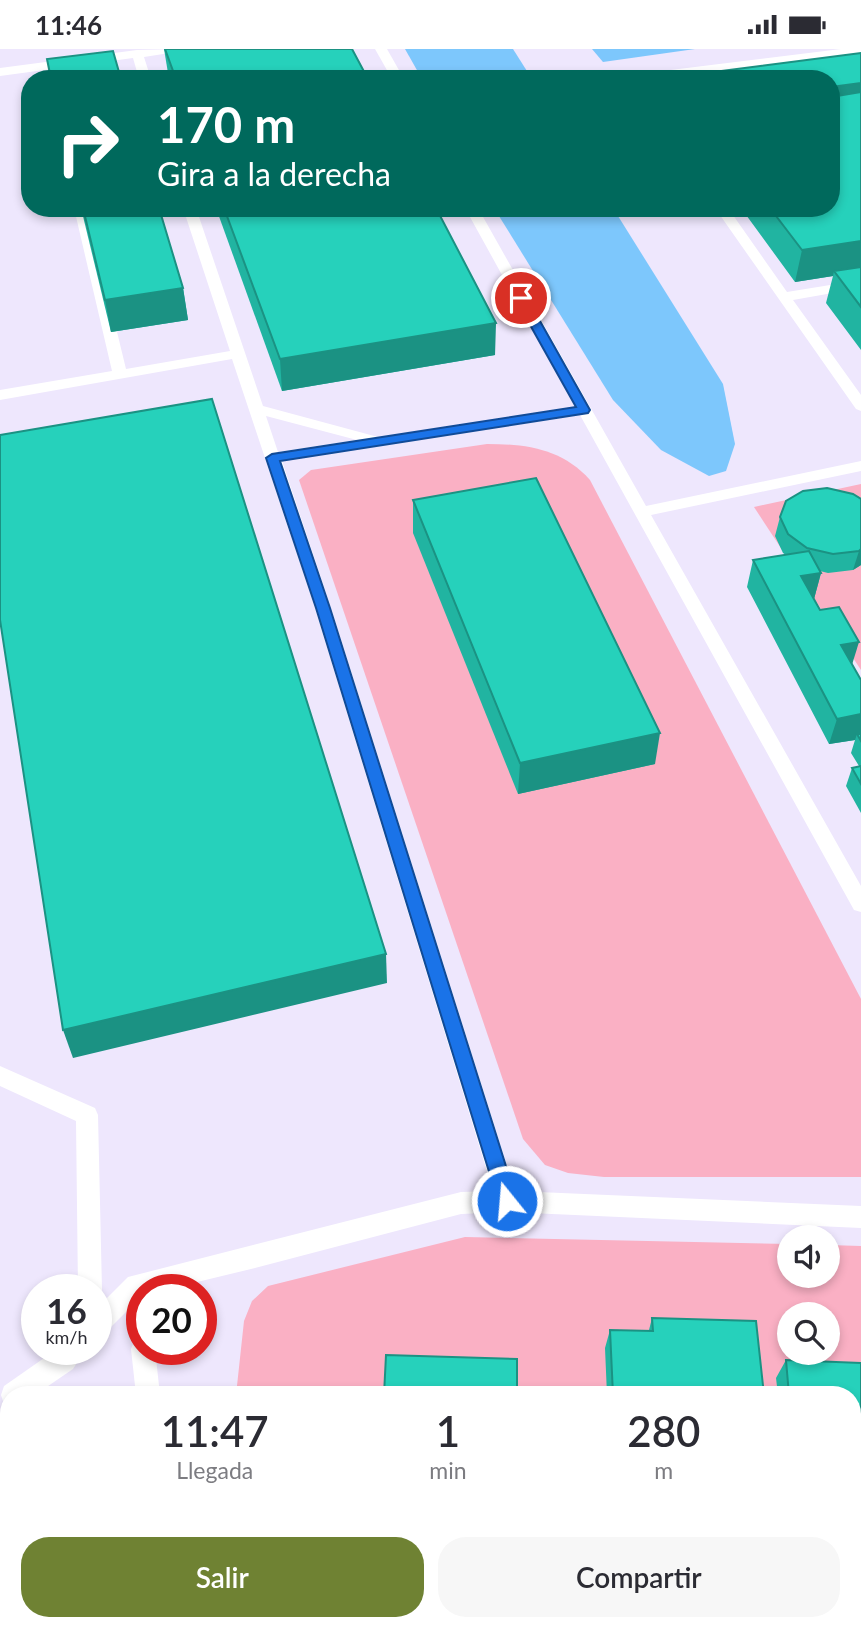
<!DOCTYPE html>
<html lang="es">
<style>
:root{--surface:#fff;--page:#f7f7f7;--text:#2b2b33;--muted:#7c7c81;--accent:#6f8233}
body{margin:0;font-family:Lato,sans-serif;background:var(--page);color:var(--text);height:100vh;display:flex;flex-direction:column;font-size:26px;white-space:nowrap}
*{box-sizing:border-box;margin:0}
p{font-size:23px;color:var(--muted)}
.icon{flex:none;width:38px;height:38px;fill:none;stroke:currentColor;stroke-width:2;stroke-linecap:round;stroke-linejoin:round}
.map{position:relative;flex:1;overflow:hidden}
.panel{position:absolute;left:0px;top:1337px;width:861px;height:245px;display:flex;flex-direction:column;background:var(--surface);border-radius:28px 28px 0 0;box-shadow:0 4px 10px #0003}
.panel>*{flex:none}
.top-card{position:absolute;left:21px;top:21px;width:819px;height:147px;border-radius:28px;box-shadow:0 4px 10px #0003;background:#00695c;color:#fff;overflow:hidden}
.fabs{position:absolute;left:777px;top:1176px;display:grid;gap:14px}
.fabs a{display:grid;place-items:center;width:63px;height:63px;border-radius:50%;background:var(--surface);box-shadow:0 4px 10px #0003;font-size:35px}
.speed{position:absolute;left:21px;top:1225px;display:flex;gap:14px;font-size:35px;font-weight:700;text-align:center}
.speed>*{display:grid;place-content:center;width:91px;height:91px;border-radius:50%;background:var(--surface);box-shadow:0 4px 10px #0003;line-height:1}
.speed small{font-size:18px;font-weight:400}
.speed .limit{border:10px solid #d22;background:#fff;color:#111}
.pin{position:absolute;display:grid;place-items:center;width:60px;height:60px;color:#fff;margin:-30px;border:4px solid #fff;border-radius:50%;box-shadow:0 2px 7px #0007}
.me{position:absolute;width:77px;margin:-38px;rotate:343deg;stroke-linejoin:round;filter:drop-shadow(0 0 5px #0008)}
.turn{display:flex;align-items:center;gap:24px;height:147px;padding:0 21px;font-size:32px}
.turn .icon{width:91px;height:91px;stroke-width:2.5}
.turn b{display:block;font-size:49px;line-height:60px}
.eta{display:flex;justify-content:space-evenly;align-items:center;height:119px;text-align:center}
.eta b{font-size:42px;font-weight:600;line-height:49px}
.button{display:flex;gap:14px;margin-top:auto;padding:14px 21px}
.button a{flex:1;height:80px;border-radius:28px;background:var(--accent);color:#fff;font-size:28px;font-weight:600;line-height:80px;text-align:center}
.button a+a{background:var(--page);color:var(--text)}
.status{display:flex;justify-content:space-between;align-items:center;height:49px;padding:0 35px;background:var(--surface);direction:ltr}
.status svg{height:19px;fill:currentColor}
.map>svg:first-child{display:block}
.green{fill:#fab0c4;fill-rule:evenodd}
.water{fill:#7dc7fc}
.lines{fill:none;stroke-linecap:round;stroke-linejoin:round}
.service{fill:#fff;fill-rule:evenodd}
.wall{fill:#21b4a1}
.shaded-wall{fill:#1b9283}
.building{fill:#26d1bb;stroke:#1b9283;stroke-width:2}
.route{fill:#1a73e8;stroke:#114b97;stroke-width:2}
</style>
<div class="status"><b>11:46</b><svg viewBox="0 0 49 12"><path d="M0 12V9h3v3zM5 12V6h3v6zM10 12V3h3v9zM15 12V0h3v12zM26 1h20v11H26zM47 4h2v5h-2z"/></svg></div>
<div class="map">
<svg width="861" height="1582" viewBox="0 0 861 1582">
<rect width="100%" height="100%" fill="#eee7fd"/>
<g class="green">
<path d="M487,395C527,395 562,400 590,431L861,950V1128H604L568,1124L545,1116L523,1090L299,431L311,421Z"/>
<path d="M861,435V621L754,458Z"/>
<path d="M465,1188L789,1195V1227H828V1196L861,1197V1500H852V1346H236L244,1272L252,1252L268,1237ZM789,1265H828V1304H789Z"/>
</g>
<g class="water">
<path d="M405,0H513L532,30H422Z"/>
<path d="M592,0H695L603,13Z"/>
<path d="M494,159H613L723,335L735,395L726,422L709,427L661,401L613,351Z"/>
</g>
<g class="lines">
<g class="service">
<path d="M182,0L176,3L144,8L151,30H139L133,9L0,27V19L137,1Z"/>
<path d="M375,0H387L404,30H392Z"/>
<path d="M841,0H861V4L660,30H624L630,26Z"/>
<path d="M74,159H87L126,320L230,302L183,159H196L263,357L378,388L575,358L465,159H478L646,457L861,412V422L651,466L861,837V863L854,861L580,366L282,412L331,559L515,1142L861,1157V1179L507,1163L461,1165L251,1220L164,1241H142V1300H155L160,1346H136L131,1300L133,1295L127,1262L104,1285L96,1289V1260L128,1228L461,1143L493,1142L315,559L232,310L0,351V341L112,322ZM266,367L357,391L278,403Z"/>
<path d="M715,159H728L787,243L861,231V239L793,251L861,346V362L856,360Z"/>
<path d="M0,1017L95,1059L98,1066L102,1241L98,1249L96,1250V1241H78L76,1072L0,1037Z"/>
<path d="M57,1300H86L73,1320L35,1346H9V1357L4,1355L1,1346L4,1337Z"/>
<rect x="0" y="1507" width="9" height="26"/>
<rect x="852" y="1517" width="9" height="26"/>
</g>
</g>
<g class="wall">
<path d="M164,0H352L368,30H169Z"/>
<path d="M861,4V301L826,254L833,227L795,233L741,159H831V30H667Z"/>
<path d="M81,159H159L183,239L188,271L111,283Z"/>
<path d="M216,159H436L495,306L282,342Z"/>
<path d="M861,450V516L853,521L828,524L820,522L821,524L814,550L861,631V764L846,737L852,719L859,717L851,704L855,691L829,695L747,538L753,511L786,506L783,504L775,487L780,468Z"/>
<path d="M413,451L655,715L518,745L413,484Z"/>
<path d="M652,1269L764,1346H607L605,1299L610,1281H649Z"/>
<path d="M786,1311L861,1314V1413H852V1346H778L776,1329Z"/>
</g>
<g class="shaded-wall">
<path d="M861,34V58L831,62V38Z"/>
<path d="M861,192V223L834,222L833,227L795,233L802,201Z"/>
<path d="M183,239L188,271L111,283L105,251Z"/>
<path d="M496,274L495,306L282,342L280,310Z"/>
<path d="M861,500V516L853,521L859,502Z"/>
<path d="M821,524L814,550L801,527Z"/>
<path d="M859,593L851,619L841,596Z"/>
<path d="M861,665V690L857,685L855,691L829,695L837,670Z"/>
<path d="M660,684L655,715L518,745L520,714Z"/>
<path d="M386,905L387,934L73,1009L63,981Z"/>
</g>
<g class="building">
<path d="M165,0H352L368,30H176Z"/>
<path d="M113,2L121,30H51L47,10Z"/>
<path d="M861,4V34L831,38V30L667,29Z"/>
<path d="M861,43V192L802,201L770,159H831V48Z"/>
<path d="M83,159H159L183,239L105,251Z"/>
<path d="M224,159H436L496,274L280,310Z"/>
<path d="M861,218V258L834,222Z"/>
<path d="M212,350L386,905L63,981L0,571V386Z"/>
<path d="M536,429L660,684L520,714L413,451Z"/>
<path d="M827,439L853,445L861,450V500L859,502L833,505L807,499L788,485L780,468L786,452L803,442Z"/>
<path d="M809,502L821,524L801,527L820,561L839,558L859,593L841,596L861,631V665L837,670L753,511Z"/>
<path d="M857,685H861V692Z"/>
<path d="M861,717V735L852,719Z"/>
<path d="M652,1269L756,1272L764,1346H613L610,1281L653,1282Z"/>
<path d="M386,1306L517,1310V1346H384Z"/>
<path d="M786,1311L861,1314V1396H852V1346H789Z"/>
</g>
<path class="route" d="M521,245L527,249L590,361L588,364L280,412L330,559L517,1152L514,1158L507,1161L501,1158L498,1152L316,559L266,409L272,405L576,358L515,249Z"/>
</svg>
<div class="fabs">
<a><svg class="icon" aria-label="sound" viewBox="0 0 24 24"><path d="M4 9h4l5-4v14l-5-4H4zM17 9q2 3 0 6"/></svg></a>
<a><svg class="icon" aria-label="search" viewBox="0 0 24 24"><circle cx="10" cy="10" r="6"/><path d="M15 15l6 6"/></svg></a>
</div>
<div class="speed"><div>16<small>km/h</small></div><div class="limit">20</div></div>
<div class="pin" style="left:521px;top:249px;background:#d93025"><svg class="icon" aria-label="arrive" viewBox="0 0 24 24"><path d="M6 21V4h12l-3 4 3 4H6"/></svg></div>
<svg class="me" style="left:507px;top:1152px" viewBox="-20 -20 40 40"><circle r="17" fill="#1a73e8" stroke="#fff" stroke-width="3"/><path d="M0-11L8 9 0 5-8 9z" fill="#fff"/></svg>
<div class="top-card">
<div class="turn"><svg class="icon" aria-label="right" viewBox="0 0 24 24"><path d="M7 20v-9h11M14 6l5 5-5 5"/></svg><div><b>170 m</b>Gira a la derecha</div></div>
</div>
<section class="panel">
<div class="eta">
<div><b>11:47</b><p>Llegada</p></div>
<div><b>1</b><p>min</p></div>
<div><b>280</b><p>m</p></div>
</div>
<div class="button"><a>Salir</a><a>Compartir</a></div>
</section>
</div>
